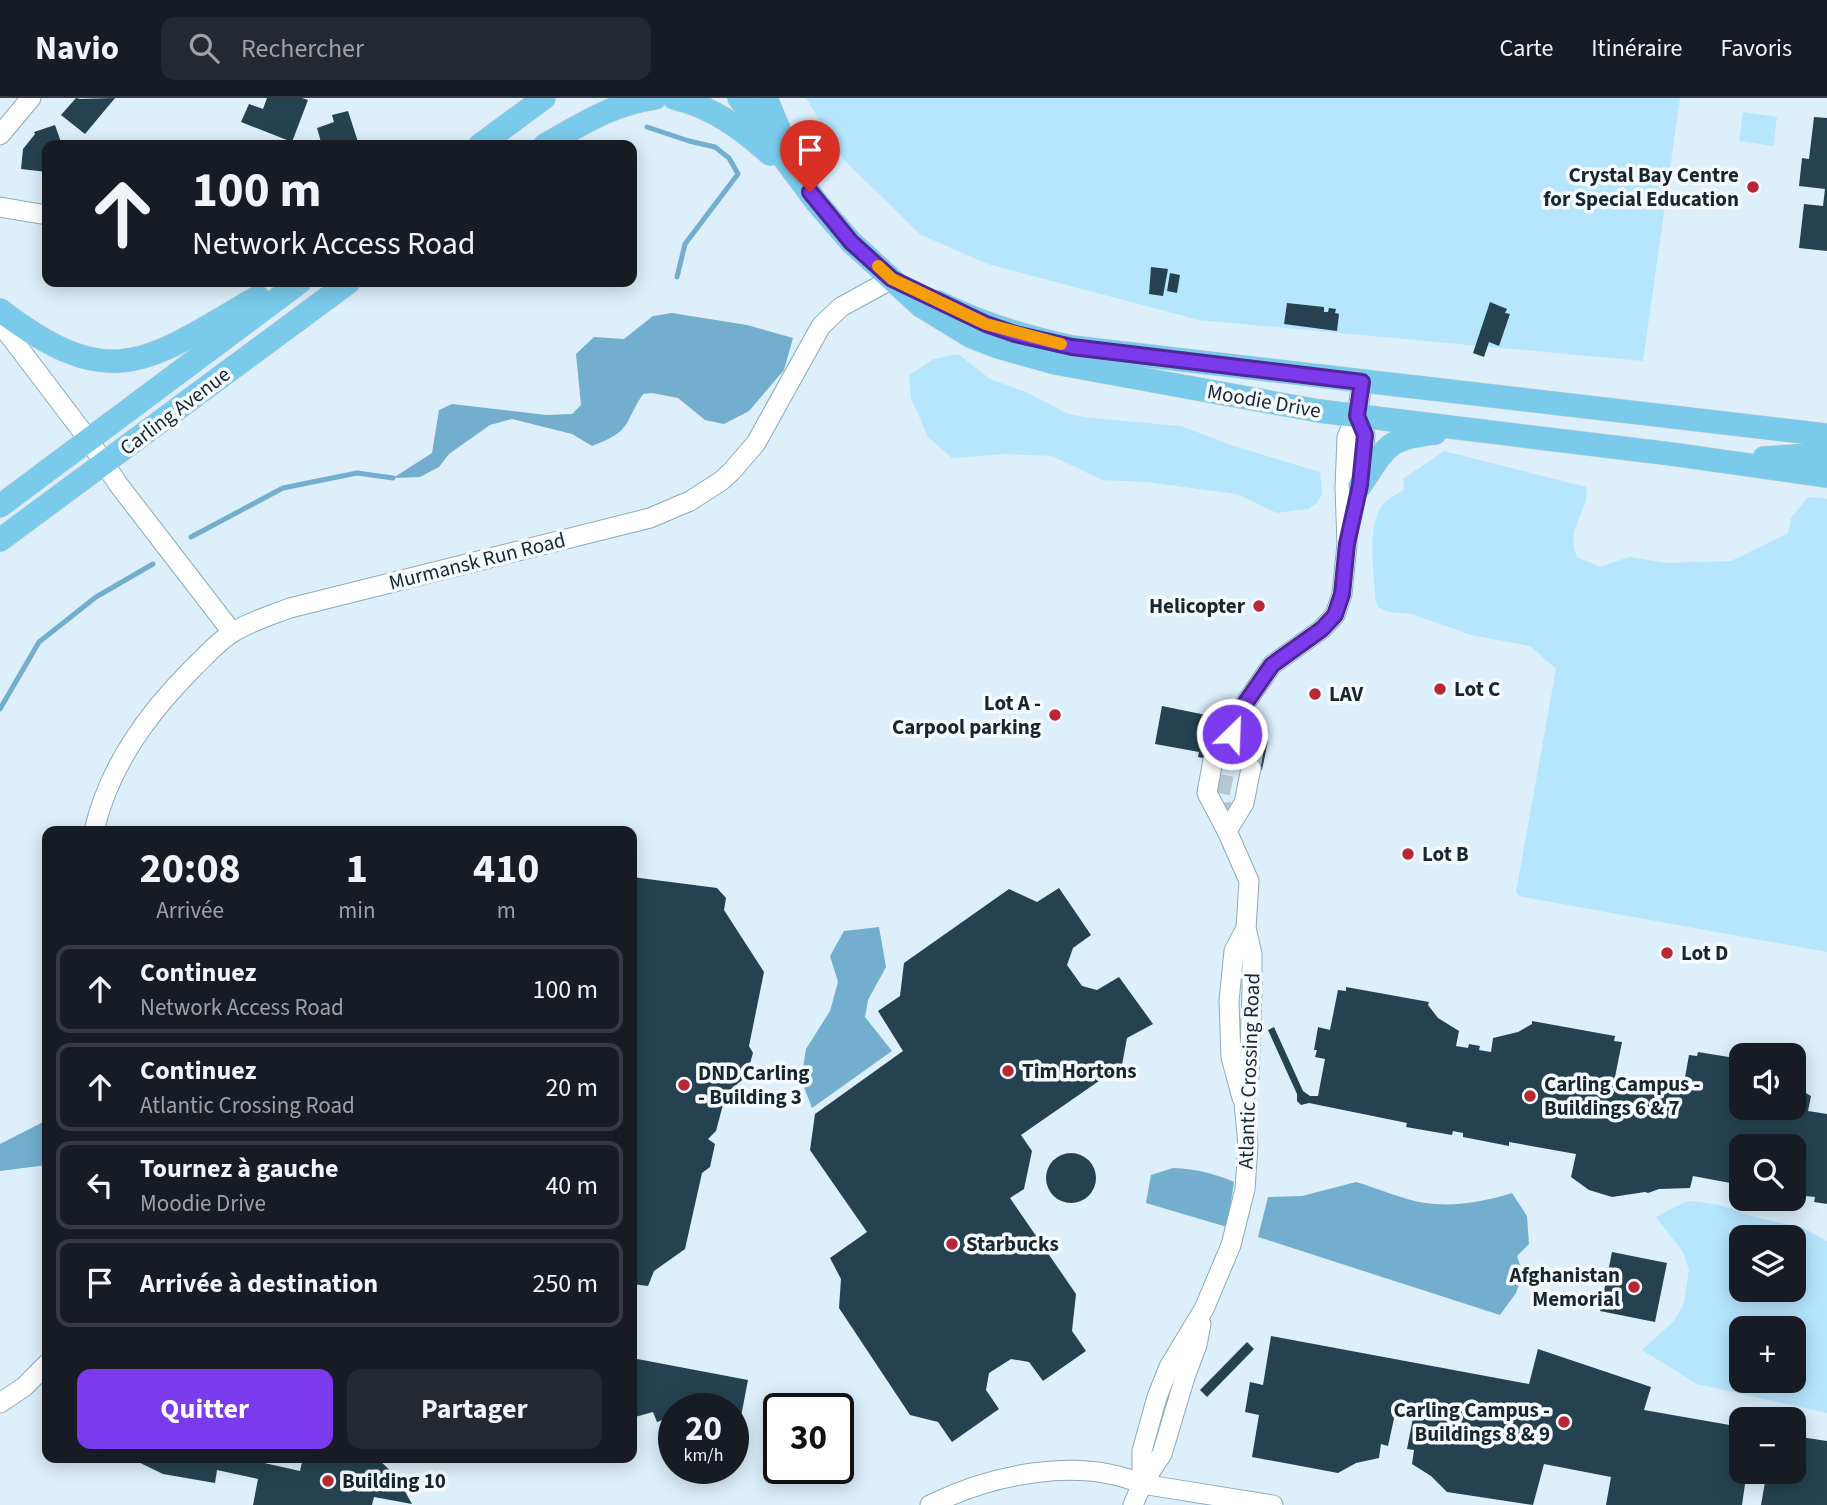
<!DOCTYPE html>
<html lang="fr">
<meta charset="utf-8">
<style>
:root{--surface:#171b24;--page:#242831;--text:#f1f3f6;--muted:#9ea1a6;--line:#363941;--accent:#7c3aed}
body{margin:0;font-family:"Source Sans 3",sans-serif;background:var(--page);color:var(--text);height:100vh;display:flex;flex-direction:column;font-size:26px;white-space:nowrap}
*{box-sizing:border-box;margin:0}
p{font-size:23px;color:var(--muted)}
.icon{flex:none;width:38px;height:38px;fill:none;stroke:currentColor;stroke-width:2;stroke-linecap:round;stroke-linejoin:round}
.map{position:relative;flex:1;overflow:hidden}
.panel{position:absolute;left:42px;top:728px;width:595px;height:637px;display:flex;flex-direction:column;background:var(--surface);border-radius:14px;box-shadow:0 4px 18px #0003}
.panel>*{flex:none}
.banner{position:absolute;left:42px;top:42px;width:595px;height:147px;border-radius:14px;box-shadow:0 4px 18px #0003;background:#171b24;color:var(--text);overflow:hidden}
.tools{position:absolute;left:1729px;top:945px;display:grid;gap:14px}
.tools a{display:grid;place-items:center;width:77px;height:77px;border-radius:14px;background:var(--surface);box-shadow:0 4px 18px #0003;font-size:35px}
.speed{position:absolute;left:658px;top:1295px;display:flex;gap:14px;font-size:35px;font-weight:700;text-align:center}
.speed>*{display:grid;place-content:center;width:91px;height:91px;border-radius:50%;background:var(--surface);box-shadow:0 4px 18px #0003;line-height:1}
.speed small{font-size:18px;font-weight:400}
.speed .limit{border:4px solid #111;border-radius:10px;background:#fff;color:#111}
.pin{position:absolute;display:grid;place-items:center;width:60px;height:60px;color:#fff;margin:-72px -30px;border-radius:50% 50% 50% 0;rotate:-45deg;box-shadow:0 0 7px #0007}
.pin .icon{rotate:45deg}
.me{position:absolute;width:77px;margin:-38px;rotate:24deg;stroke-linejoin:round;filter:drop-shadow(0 0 5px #0008)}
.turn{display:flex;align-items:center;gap:24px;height:147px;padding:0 35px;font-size:32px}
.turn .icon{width:91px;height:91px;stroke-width:2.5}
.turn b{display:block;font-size:49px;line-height:60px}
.eta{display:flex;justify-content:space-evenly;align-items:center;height:119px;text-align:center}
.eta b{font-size:42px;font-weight:700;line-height:49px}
.primary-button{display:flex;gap:14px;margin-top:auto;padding:14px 35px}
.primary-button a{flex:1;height:80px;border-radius:14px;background:var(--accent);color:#fff;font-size:28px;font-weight:700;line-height:80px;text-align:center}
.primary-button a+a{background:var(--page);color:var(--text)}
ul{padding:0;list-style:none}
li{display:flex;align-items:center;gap:21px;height:88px;margin:0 14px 10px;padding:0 21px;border:4px solid var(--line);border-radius:14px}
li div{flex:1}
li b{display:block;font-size:26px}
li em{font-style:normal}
header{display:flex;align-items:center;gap:42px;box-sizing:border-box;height:98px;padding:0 35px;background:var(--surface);border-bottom:2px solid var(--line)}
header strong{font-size:33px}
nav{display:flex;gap:38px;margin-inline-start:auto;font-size:24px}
.search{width:490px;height:63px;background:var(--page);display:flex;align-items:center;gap:18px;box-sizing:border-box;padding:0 24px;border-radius:14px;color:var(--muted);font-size:26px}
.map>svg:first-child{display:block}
.green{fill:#b6e5fe;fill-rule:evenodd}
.water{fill:#73aece}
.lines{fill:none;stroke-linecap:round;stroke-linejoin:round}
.stream{stroke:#73aece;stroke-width:5}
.building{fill:#264251}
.minor-tunnel{stroke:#b5c7d2;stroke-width:19;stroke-dasharray:19 10;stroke-linecap:butt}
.minor-casing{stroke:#8aaabb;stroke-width:21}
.major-casing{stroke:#cdcfd1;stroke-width:24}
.minor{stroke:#fff;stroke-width:19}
.major{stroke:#79caeb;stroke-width:23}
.route-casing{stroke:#51269a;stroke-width:18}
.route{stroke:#7c3aed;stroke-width:12}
.slow{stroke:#f59e0b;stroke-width:12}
.poi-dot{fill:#b82733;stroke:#f4fafe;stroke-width:2.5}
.labels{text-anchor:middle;stroke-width:7;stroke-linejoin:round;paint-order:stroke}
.poi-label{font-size:21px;font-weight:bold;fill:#1a262d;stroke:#f4fafe;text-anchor:start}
.street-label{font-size:21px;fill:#1a262d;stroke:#f4fafe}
</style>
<header>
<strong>Navio</strong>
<div class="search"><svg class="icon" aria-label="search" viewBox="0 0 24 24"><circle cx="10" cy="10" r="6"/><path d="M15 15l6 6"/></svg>Rechercher</div>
<nav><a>Carte</a><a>Itinéraire</a><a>Favoris</a></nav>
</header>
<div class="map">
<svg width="1827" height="1407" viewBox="0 0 1827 1407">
<rect width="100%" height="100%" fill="#dceffb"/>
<g class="green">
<path d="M806,0H1680L1643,263L1199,222L988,166L921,137L844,62Z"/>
<path d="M1743,14L1777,19L1773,48L1739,43Z"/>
<path d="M958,256L990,281L1028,295L1068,316L1090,320L1181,328L1234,348L1320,374L1322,396L1317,405L1308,411L1277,415L1237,396L1146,384L1102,382L1052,358L1007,356L952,360L928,339L911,300L909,277L934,261Z"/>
<path d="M1444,353L1586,389C1591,412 1564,428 1577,459L1600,469L1629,459L1667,465L1731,463L1788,435L1791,420L1808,399L1827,401V854L1519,798L1516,794L1556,571L1530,548L1471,537L1412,516L1388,514L1378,509L1376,504C1374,478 1365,424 1385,404C1390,399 1398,396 1404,392L1403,381Z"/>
<path d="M1691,1103L1720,1107L1755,1119L1803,1130L1827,1143V1315L1697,1286L1642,1252L1674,1223L1684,1205L1689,1172L1683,1154L1656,1119C1669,1112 1676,1107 1691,1103ZM1794,1139V1192H1741V1139ZM1794,1230V1283H1741V1230Z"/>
</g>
<g class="water">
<path d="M672,215L747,227L793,240L784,272L749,313L724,326L705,322L678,300L652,295L643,296C623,327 632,333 592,348L572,336L512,321L490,327L449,356L439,369L420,379L393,380L432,355L439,312L452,306L546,317L572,316L581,307L576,256L594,239L624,241L653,218Z"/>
<path d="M879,829L886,869L868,902L865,919L892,953L812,1010L801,981L806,951L830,913L838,884L830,858L844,833Z"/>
<path d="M47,1022V1067L0,1073V1046Z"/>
<path d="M1173,1070C1196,1071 1213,1075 1234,1084L1227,1129L1146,1105L1151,1077Z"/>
<path d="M1356,1084C1378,1090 1403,1102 1425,1105C1455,1109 1483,1104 1512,1095L1527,1118L1529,1146L1517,1158L1523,1176L1516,1195L1500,1217L1258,1139L1268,1099L1302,1098Z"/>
</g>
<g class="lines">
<g class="stream">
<path d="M647,29L689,43L715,49L729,60L738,76L685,146L677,179"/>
<path d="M191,439L283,390L357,375L393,380"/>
<path d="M0,611L39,544L96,499L153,466"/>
</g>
</g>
<g class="building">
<path d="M76,0L80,1L115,0L85,36L61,17Z"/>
<path d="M267,0H302L308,2L292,44L241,24L249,6L263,11Z"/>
<path d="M348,13L359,47H313L321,44L317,30L334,24L332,17Z"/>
<path d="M1814,19L1827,20V153L1799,150L1804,106L1823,108L1825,91L1799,88L1802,60L1809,61Z"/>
<path d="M55,27L62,47H47V74L21,71L23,51L35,36L34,34Z"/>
<path d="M1151,169L1168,171L1163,198L1149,196Z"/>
<path d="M1170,175L1180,177L1177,195L1167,193Z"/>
<path d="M1490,204L1507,211L1505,215L1510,216L1499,248L1489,244L1484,259L1473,255Z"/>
<path d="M1287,205L1324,209V214H1328L1329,210L1336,211L1335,215L1339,216L1337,233L1284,226Z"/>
<path d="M1162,608L1206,617L1204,630L1268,643L1262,672L1198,659L1199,654L1155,646Z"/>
<path d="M632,779L717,790L726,800L724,812L764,874L749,948L753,955L746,979L726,995L716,1033L708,1041L715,1046L710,1069L702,1075L685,1151L654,1173L648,1188L632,1186Z"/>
<path d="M1059,790L1091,837L1073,850L1067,867L1082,888L1097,892L1119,879L1153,926L1127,940L1122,967L1021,1037L1032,1053L1024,1091L1010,1100L1076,1196L1072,1233L1086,1253L1043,1283L1029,1264L1011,1261L989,1275L986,1292L999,1311L952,1344L938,1324L910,1317L839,1210L841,1181L830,1160L867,1134L810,1052L815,1016L903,953L878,913L900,898L904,865L1009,791L1037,804Z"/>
<path d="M1346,889L1429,904L1428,907L1438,920L1459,933L1456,948L1468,950L1469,946L1480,948L1479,952L1491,954L1493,940L1518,934L1532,926V923L1615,938L1614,943L1622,944L1614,984L1682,996L1689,957L1697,958L1698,954L1741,961V1010H1794V988L1811,998L1808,1013L1827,1016V1106L1814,1104L1815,1099L1805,1098L1804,1102L1794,1100V1048H1741V1087L1693,1078L1690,1090L1659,1091L1648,1095L1645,1094L1612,1099L1589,1092L1571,1079L1576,1056L1509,1044V1048L1463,1039V1035L1453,1033L1452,1037L1406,1029L1407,1025L1309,1005L1301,1007L1297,1003V996L1268,932L1274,929L1303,993L1310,998H1318L1325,961L1315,959L1317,952H1314L1318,929L1330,932L1338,892L1346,893Z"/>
<circle cx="1071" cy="1080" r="25"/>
<path d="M1612,1154L1667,1165L1655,1224L1600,1213Z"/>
<path d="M1271,1238L1529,1286L1538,1251L1651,1289L1644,1312L1741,1329V1374H1794V1338L1827,1343V1407H1761L1765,1384L1746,1379L1742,1407H1606L1611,1379L1544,1366L1533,1407L1447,1394L1431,1378L1412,1366L1414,1352L1407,1351L1413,1320L1395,1316L1388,1348L1381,1346L1379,1360L1356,1365L1338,1375L1252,1359L1259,1317L1245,1314L1250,1284L1263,1287Z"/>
<path d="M1247,1244L1254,1251L1207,1299L1200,1292Z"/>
<path d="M632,1260L748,1282L739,1329L733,1331V1311H674V1318L657,1324L653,1314L635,1319L632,1313Z"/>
<path d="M130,1360H261L260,1364L300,1373L303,1360H377L397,1379L412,1406L374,1399L372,1407H253L258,1381L217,1372L215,1385L163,1376Z"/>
</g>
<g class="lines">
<g class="minor-tunnel">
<path d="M1213,662L1219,633"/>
<path d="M1251,670L1256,641"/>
<path d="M1225,724L1220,698L1232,636"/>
</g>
<defs>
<g id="minor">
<path d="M0,37L31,0"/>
<path d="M0,109L47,117"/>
<path d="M0,225L88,341L118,386L232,534"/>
<path d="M1357,318L1365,337L1360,389"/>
<path d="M1242,610L1258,634L1256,641"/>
<path d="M1232,636L1242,610L1272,567L1322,531L1335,517L1342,496L1347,446L1345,390L1347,339L1357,318L1362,284"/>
<path d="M94,733C109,668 148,615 194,569C207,557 219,542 235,533C252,523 271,517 290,510L650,420L690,403L721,383L732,373L756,345L821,228L841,209L892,181"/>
<path d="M1227,733L1244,705L1251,670"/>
<path d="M1242,1000L1231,959L1229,903L1234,853L1246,830"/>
<path d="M0,1305L24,1289L47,1266"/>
<path d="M1142,1386V1353L1157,1299L1169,1269L1204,1211L1231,1147L1245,1091L1248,1047L1244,1004L1249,979L1252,894V856L1246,830L1249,783L1227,733L1207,695L1213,662"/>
<path d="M930,1407C991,1377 1077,1358 1142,1386L1273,1407"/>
<path d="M1133,1407L1142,1386L1162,1356L1185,1279L1197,1247L1201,1226"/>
</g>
<g id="major">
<path d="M674,0C713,9 740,30 770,56"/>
<path d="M739,0L818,106L851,144L921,208L970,238L998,249L1055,265L1319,313L1671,356L1827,378"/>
<path d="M766,0L786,48"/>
<path d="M480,47L544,0"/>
<path d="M545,47C580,27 614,5 655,0"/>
<path d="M938,204C982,226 1025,239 1072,249L1827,337"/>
<path d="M0,212C114,299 148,262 258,199"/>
<path d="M1764,360L1827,356"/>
<path d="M1360,388C1386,349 1387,340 1435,335"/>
<path d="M0,408L300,184"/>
<path d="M0,442L349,184"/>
</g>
</defs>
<use href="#minor" class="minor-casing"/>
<use href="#major" class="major-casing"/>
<use href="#minor" class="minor"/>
<use href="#major" class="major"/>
</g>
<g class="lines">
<defs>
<path id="route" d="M810,94L851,144L892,181L986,226L1015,236L1072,249L1362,284L1357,318L1365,337L1360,387L1347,446L1342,496L1335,517L1322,531L1272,567L1242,610L1232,636"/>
</defs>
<use href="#route" class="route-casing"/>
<use href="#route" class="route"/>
<path class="slow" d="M878,168L892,181L986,226L1061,246"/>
</g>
<g class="poi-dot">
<circle cx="1753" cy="89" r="7"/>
<circle cx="1259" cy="508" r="7"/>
<circle cx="1440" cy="591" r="7"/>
<circle cx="1315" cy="596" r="7"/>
<circle cx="1055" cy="617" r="7"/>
<circle cx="1408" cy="756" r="7"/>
<circle cx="1667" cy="855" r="7"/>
<circle cx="1008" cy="973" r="7"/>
<circle cx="684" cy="987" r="7"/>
<circle cx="1530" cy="998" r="7"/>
<circle cx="952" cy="1146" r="7"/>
<circle cx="1634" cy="1189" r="7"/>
<circle cx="1564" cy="1324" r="7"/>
<circle cx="328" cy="1383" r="7"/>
</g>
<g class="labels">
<g class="poi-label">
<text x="1739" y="84" text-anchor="end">Crystal Bay Centre<tspan x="1739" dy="24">for Special Education</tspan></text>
<text x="1245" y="515" text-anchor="end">Helicopter</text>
<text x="1454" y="598">Lot C</text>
<text x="1329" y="603">LAV</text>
<text x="1041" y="612" text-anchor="end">Lot A -<tspan x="1041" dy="24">Carpool parking</tspan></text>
<text x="1422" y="763">Lot B</text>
<text x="1681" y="862">Lot D</text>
<text x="1022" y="980">Tim Hortons</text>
<text x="698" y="982">DND Carling<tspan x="698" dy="24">- Building 3</tspan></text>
<text x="1544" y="993">Carling Campus -<tspan x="1544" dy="24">Buildings 6 &amp; 7</tspan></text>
<text x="966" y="1153">Starbucks</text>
<text x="1620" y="1184" text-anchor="end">Afghanistan<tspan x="1620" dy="24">Memorial</tspan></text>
<text x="1550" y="1319" text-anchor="end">Carling Campus -<tspan x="1550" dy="24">Buildings 8 &amp; 9</tspan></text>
<text x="342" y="1390">Building 10</text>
</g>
<g class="street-label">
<text transform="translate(1264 303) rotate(10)" y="7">Moodie Drive</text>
<text transform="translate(175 313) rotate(-37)" y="7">Carling Avenue</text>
<text transform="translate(477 463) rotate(-14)" y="7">Murmansk Run Road</text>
<text transform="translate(1249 973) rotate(-88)" y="7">Atlantic Crossing Road</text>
</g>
</g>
</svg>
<div class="tools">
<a><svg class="icon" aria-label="sound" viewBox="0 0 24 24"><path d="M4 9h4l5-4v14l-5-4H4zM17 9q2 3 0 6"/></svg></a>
<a><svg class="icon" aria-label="search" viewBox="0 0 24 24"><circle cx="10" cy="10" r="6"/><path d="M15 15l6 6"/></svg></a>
<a><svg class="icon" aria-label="layers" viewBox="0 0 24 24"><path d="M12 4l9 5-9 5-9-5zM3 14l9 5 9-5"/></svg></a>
<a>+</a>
<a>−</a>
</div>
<div class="speed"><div>20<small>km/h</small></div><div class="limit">30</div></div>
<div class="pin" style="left:810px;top:94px;background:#d93025"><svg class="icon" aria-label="arrive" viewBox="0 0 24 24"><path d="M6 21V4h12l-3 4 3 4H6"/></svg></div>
<svg class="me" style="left:1232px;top:636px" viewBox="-20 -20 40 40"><circle r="17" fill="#7c3aed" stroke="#fff" stroke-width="3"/><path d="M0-11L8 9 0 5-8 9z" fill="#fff"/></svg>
<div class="banner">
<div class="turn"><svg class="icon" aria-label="ahead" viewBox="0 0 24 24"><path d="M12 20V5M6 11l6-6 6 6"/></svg><div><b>100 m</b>Network Access Road</div></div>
</div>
<section class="panel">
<div class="eta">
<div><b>20:08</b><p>Arrivée</p></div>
<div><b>1</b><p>min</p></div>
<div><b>410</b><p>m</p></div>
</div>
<ul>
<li><svg class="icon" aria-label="ahead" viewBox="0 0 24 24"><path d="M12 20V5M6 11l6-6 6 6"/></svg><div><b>Continuez</b><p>Network Access Road</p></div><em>100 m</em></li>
<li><svg class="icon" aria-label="ahead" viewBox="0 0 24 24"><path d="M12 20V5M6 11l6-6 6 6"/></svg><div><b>Continuez</b><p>Atlantic Crossing Road</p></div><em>20 m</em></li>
<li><svg class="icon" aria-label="left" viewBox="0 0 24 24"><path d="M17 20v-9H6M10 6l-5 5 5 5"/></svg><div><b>Tournez à gauche</b><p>Moodie Drive</p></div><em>40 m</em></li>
<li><svg class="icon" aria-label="arrive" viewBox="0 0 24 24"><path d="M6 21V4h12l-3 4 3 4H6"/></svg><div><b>Arrivée à destination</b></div><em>250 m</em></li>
</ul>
<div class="primary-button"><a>Quitter</a><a>Partager</a></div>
</section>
</div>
